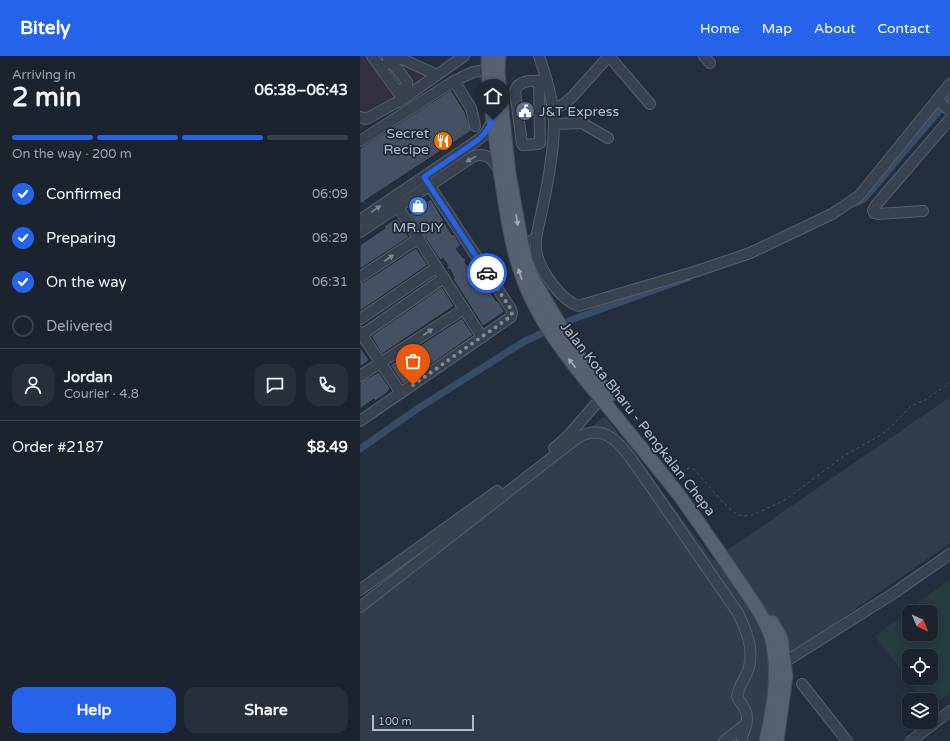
<!DOCTYPE html>
<html lang="en">
<head>
<meta charset="utf-8">
<style>
  body { margin:0; font-family:"Varela Round",sans-serif; background:#282f3a; color:#f1f3f6; height:100vh; display:flex; flex-direction:column; font-size:15px; white-space:nowrap }
  * { box-sizing:border-box; margin:0 }
  p { font-size:13px; color:#a0a4aa }
  .icon { flex:none; width:22px; height:22px; fill:none; stroke:currentColor; stroke-width:2; stroke-linecap:round; stroke-linejoin:round }
  .map { position:relative; flex:1; overflow:hidden }
  .details { display:flex; flex-direction:column; background:#1b232e; width:360px }
  .details>* { flex:none }
  .needle { width:26px; rotate:136deg }
  .fabs { position:absolute; left:542px; top:549px; display:grid; gap:8px }
  .fabs a { display:grid; place-items:center; width:36px; height:36px; border-radius:8px; background:#1b232e; box-shadow:0 2px 10px #0003,0 0 0 1px #39404a; font-size:20px }
  .scale { position:absolute; left:12px; bottom:10px; width:102px; box-sizing:border-box; padding-left:4px; border:2px solid #b4bcc9; border-top:0; font-size:11px; line-height:14px; white-space:nowrap; color:#b4bcc9; -webkit-text-stroke:3px #1d2633; paint-order:stroke }
  .pin { position:absolute; display:grid; place-items:center; width:34px; height:34px; color:#fff; margin:-41px -17px; border-radius:50% 50% 50% 0; rotate:-45deg; box-shadow:0 0 4px #0007 }
  .pin .icon { rotate:45deg }
  .courier { position:absolute; display:grid; place-items:center; width:40px; height:40px; margin:-20px; border:3px solid #2563eb; border-radius:50%; background:#fff; color:#222; box-shadow:0 1px 5px #0007 }
  .overview em { font-style:normal; font-weight:800 }
  .overview div { display:flex; flex-direction:column-reverse }
  .overview { display:flex; align-items:center; justify-content:space-between; height:68px; padding:0 12px }
  h1 { font-size:26px; font-weight:800; line-height:30px }
  .bar { display:grid; grid-template-columns:repeat(4,1fr); gap:6px 4px; align-content:center; height:48px; padding:0 12px }
  .bar i { height:5px; border-radius:3px; background:#39404a }
  .bar .on { background:#2563eb }
  .bar p { grid-column:span 4 }
  .line { display:flex; align-items:center; gap:10px; padding:0 12px; border-top:1px solid #39404a }
  .line div { flex:1 }
  .round { display:grid; place-items:center; flex:none; width:42px; height:42px; border-radius:12px; background:#282f3a }
  ol { padding:0 12px; list-style:none }
  li { display:flex; align-items:center; gap:12px; height:44px }
  li p { margin-inline-start:auto }
  li .icon { padding:4px; border-radius:50%; background:#2563eb; color:#fff; stroke-width:4 }
  li:last-child { color:#a0a4aa }
  li i { width:22px; height:22px; border:2px solid #39404a; border-radius:50% }
  .action { display:flex; gap:8px; margin-top:auto; padding:8px 12px }
  .action a { flex:1; height:46px; border-radius:12px; background:#2563eb; color:#fff; font-size:16px; font-weight:800; line-height:46px; text-align:center }
  .action a+a { background:#282f3a; color:#f1f3f6 }
  header { display:flex; align-items:center; gap:24px; box-sizing:border-box; height:56px; padding:0 20px; background:#2563eb; color:#fff }
  header strong { font-size:19px }
  nav { display:flex; gap:22px; margin-inline-start:auto; font-size:14px }
  main { display:flex; flex:1; min-height:0 }
  .map>svg:first-child { display:block }
</style>
</head>
<body>
<header>
<strong>Bitely</strong>
<nav><a>Home</a><a>Map</a><a>About</a><a>Contact</a></nav>
</header>
<main>
<section class="details">
<div class="overview"><div><h1>2 min</h1><p>Arriving in</p></div><em>06:38–06:43</em></div>
<div class="bar"><i class="on"></i><i class="on"></i><i class="on"></i><i></i><p>On the way · 200 m</p></div>
<ol>
<li><svg class="icon" aria-label="check" viewBox="0 0 24 24"><path d="M5 12l5 5 9-10"/></svg>Confirmed<p>06:09</p></li>
<li><svg class="icon" aria-label="check" viewBox="0 0 24 24"><path d="M5 12l5 5 9-10"/></svg>Preparing<p>06:29</p></li>
<li><svg class="icon" aria-label="check" viewBox="0 0 24 24"><path d="M5 12l5 5 9-10"/></svg>On the way<p>06:31</p></li>
<li><i></i>Delivered</li>
</ol>
<div class="line" style="height:72px"><a class="round"><svg class="icon" aria-label="person" viewBox="0 0 24 24"><circle cx="12" cy="8" r="4"/><path d="M4 21q1-7 8-7t8 7"/></svg></a><div><b>Jordan</b><p>Courier · 4.8</p></div><a class="round"><svg class="icon" aria-label="chat" viewBox="0 0 24 24"><path d="M4 5h16v11H9l-5 4z"/></svg></a><a class="round"><svg class="icon" aria-label="phone" viewBox="0 0 24 24"><path d="M5 4h4l2 5-3 2q2 4 5 5l2-3 5 2v4C11 20 4 13 5 4z"/></svg></a></div>
<div class="line" style="height:52px"><div>Order #2187</div><b>$8.49</b></div>
<div class="action"><a>Help</a><a>Share</a></div>
</section>
<div class="map">
<svg width="590" height="685" viewBox="0 0 590 685">
  <rect width="100%" height="100%" fill="#242f3e"/>
  <path fill="#32303f" d="M0,0H48L77,13L88,0H111L0,73Z"/>
  <path fill="#323c4b" d="M590,341V487L410,613L406,668L400,685H0V544L245,360L353,504Z"/>
  <path fill="#263c3f" fill-rule="evenodd" d="M590,523V637L571,651V644H563L515,580ZM549,556H571V578H549ZM549,600H571V622H549Z"/>
  <g fill="none" stroke-linecap="round" stroke-linejoin="round">
    <g stroke="#394c67" stroke-width="7">
      <path d="M496,147L504,143L590,42"/>
      <path d="M0,393L57,353L165,285L216,262L328,222"/>
    </g>
  </g>
  <g fill="#455162" stroke="#1f2835">
    <path d="M91,34L105,56L111,75L0,148V92Z"/>
    <path d="M71,143L92,179L94,178L101,189L96,193L103,202H106L105,206L109,212L114,209L136,245L137,244L144,255L143,257L123,270L93,223L94,222L90,213L86,214L88,210L83,202L80,204L49,157Z"/>
    <path d="M35,163H38L49,181L0,213V189L25,172L24,170Z"/>
    <path d="M56,192L68,209L0,255V227L4,226Z"/>
    <path d="M82,231L94,250L22,298L11,280Z"/>
    <path d="M102,262L113,279L43,328L30,309Z"/>
    <path d="M0,291L9,304L0,311Z"/>
    <path d="M19,316L30,332L28,336L15,345L14,343L0,353V326Z"/>
  </g>
  <g fill="none" stroke-linecap="round" stroke-linejoin="round">
    <defs>
      <g id="minor">
        <path d="M12,0L43,43"/>
        <path d="M27,0L47,26V30L38,36"/>
        <path d="M249,0L290,48"/>
        <path d="M344,0L350,7"/>
        <path d="M21,12L31,5L40,2L77,19"/>
        <path d="M94,25L111,52L115,70"/>
        <path d="M179,25L180,87L178,88L163,89L162,88L155,35C159,22 176,25 187,25"/>
        <path d="M577,44L590,55"/>
        <path d="M192,53L204,48L212,41L249,0"/>
        <path d="M0,61L6,63L43,43L104,0"/>
        <path d="M194,68L222,67L248,82"/>
        <path d="M0,85L94,25L113,16L128,14"/>
        <path d="M34,145L122,281"/>
        <path d="M563,155L518,158L514,157L513,154L516,149L590,63"/>
        <path d="M0,164L118,84L125,78L133,64"/>
        <path d="M0,176L114,100C128,96 133,104 140,115"/>
        <path d="M176,182C176,186 176,190 176,194C179,214 200,243 218,250L337,215L390,197L472,158L499,140L590,28"/>
        <path d="M172,184L176,182C184,145 193,107 194,69C194,48 186,20 179,0"/>
        <path d="M0,221L59,182"/>
        <path d="M0,263L77,211"/>
        <path d="M0,276L41,337"/>
        <path d="M0,280L84,222"/>
        <path d="M0,320L104,253"/>
        <path d="M0,365L151,261L152,257L151,253L64,121"/>
        <path d="M194,392L208,380L241,342"/>
        <path d="M0,534L137,435"/>
        <path d="M0,551L217,382C247,364 264,393 280,415L378,557C386,574 394,592 389,611C387,621 379,629 377,640C380,647 388,654 387,663C387,671 382,677 382,685"/>
        <path d="M425,606L534,537L590,498"/>
        <path d="M442,628L487,685"/>
        <path d="M364,685L386,668"/>
        <path d="M551,685L590,655"/>
      </g>
      <g id="major">
        <path d="M128,0C128,39 135,77 140,115C148,165 152,207 176,252C200,297 235,334 266,373C284,395 302,417 319,439C336,462 352,486 368,509C382,531 409,564 413,589C419,622 413,653 406,685"/>
        <path d="M139,0L138,16L149,117L162,189L165,203L173,223L203,274L220,302L250,339"/>
        <path d="M412,566L421,582L426,620L417,685"/>
      </g>
    </defs>
    <use href="#minor" stroke="#565f6c" stroke-width="12"/>
    <use href="#major" stroke="#414a57" stroke-width="15"/>
    <g stroke="#44595c" stroke-width="1" stroke-dasharray="3 3" stroke-linecap="butt">
      <path d="M0,140L6,149"/>
      <path d="M316,418L329,412L334,413L360,443L372,455L378,459L384,460L393,459L425,444L485,399L521,379L532,370L551,350L565,344L590,327"/>
    </g>
    <use href="#minor" stroke="#38414e" stroke-width="10"/>
    <use href="#major" stroke="#56606e" stroke-width="13"/>
  </g>
  <defs><path id="oneway-solid" d="M-6-.8H1V-3.2L6.5 0L1 3.2V.8H-6Z"/></defs>
  <g fill="#7c8592">
    <use href="#oneway-solid" transform="translate(111 103) rotate(151)"/>
    <use href="#oneway-solid" transform="translate(16 153) rotate(-34)"/>
    <use href="#oneway-solid" transform="translate(29 202) rotate(-33)"/>
    <use href="#oneway-solid" transform="translate(68 276) rotate(-33)"/>
  </g>
  <g fill="#a1aab7">
    <use href="#oneway-solid" transform="translate(157 164) rotate(80)"/>
    <use href="#oneway-solid" transform="translate(160 218) rotate(-109)"/>
    <use href="#oneway-solid" transform="translate(212 307) rotate(-128)"/>
  </g>
  <g fill="none" stroke-linecap="round" stroke-linejoin="round">
    <path stroke="#828b98" stroke-width="4" stroke-dasharray="0 7.2" d="M53,329L150,261L152,257L151,253L127,217"/>
    <path stroke="#2563eb" stroke-width="5" d="M127,217L64,121L118,84L124,78L133,64"/>
  </g>
  <defs>
    <symbol id="civic-disc" viewBox="-11 -11 22 22"><circle r="9.5" fill="#5c6f8a" stroke="#1d2633"/><path d="M-.6-6.5H3V-4.5H.6V-3L4-1V1h2V6H-6V1h2V-1L-.6-3ZM-1.2 2.5V6h2.4V2.5Z" fill="#fff"/></symbol>
    <symbol id="restaurant-disc" viewBox="-11 -11 22 22"><circle r="9.5" fill="#e8710a" stroke="#1d2633"/><path d="M-5-6h1v4h1v-4h1v4h1v-4h1v5L-1.5 .5V6h-2V.5L-5-1ZM5-6V6H3V1.5H1.5Q1.5-4 5-6Z" fill="#fff"/></symbol>
    <symbol id="shop-disc" viewBox="-11 -11 22 22"><circle r="9.5" fill="#3f7fe0" stroke="#1d2633"/><path d="M-5-2.5h2.3a2.7 3.5 0 0 1 5.4 0H5L5.5 6h-11ZM-1.5-2.5h3a1.5 2.3 0 0 0-3 0Z" fill="#fff"/></symbol>
  </defs>
  <g fill-rule="evenodd">
    <use href="#civic-disc" x="154" y="44" width="22" height="22"/>
    <use href="#restaurant-disc" x="72" y="74" width="22" height="22"/>
    <use href="#shop-disc" x="47" y="139" width="22" height="22"/>
  </g>
  <g text-anchor="middle" dominant-baseline="central" stroke-width="3.5" stroke-linejoin="round" paint-order="stroke">
    <g font-size="14" fill="#b4bcc9" stroke="#1d2633" text-anchor="start">
      <text x="179" y="55">J&amp;T Express</text>
      <text x="69" y="77" text-anchor="end">Secret<tspan x="69" dy="16">Recipe</tspan></text>
      <text x="58" y="171" text-anchor="middle">MR.DIY</text>
    </g>
    <g font-size="14" fill="#b4bcc9" stroke="#1d2633">
      <text transform="translate(278 363) rotate(52)">Jalan Kota Bharu - Pengkalan Chepa</text>
    </g>
  </g>
</svg>
<div class="fabs">
<a><svg class="needle" viewBox="-14 -14 28 28"><path d="M0-13l5 13h-10z" fill="#e53935"/><path d="M0 13l5-13h-10z" fill="#a0a4aa"/></svg></a>
<a><svg class="icon" aria-label="locate" viewBox="0 0 24 24"><circle cx="12" cy="12" r="6"/><path d="M12 2v4M12 18v4M2 12h4M18 12h4"/></svg></a>
<a><svg class="icon" aria-label="layers" viewBox="0 0 24 24"><path d="M12 4l9 5-9 5-9-5zM3 14l9 5 9-5"/></svg></a>
</div>
<div class="scale">100 m</div>
<div class="pin" style="left:53px;top:329px;background:#ea580c"><svg class="icon" aria-label="bag" viewBox="0 0 24 24"><path d="M5 8h14l-1 12H6zM9 8a3 3 0 0 1 6 0"/></svg></div>
<div class="pin" style="left:133px;top:64px;background:#1f2937"><svg class="icon" aria-label="home" viewBox="0 0 24 24"><path d="M3 11l9-7 9 7M6 9v11h12V9"/></svg></div>
<div class="courier" style="left:127px;top:217px"><svg class="icon" aria-label="car" viewBox="0 0 24 24"><path d="M5 17H2v-5l4-1 3-4h7l3 4 3 1v5h-3M9 17h6M6 11h13"/><circle cx="7" cy="17" r="2"/><circle cx="17" cy="17" r="2"/></svg></div>
</div>
</main>
</body>
</html>
